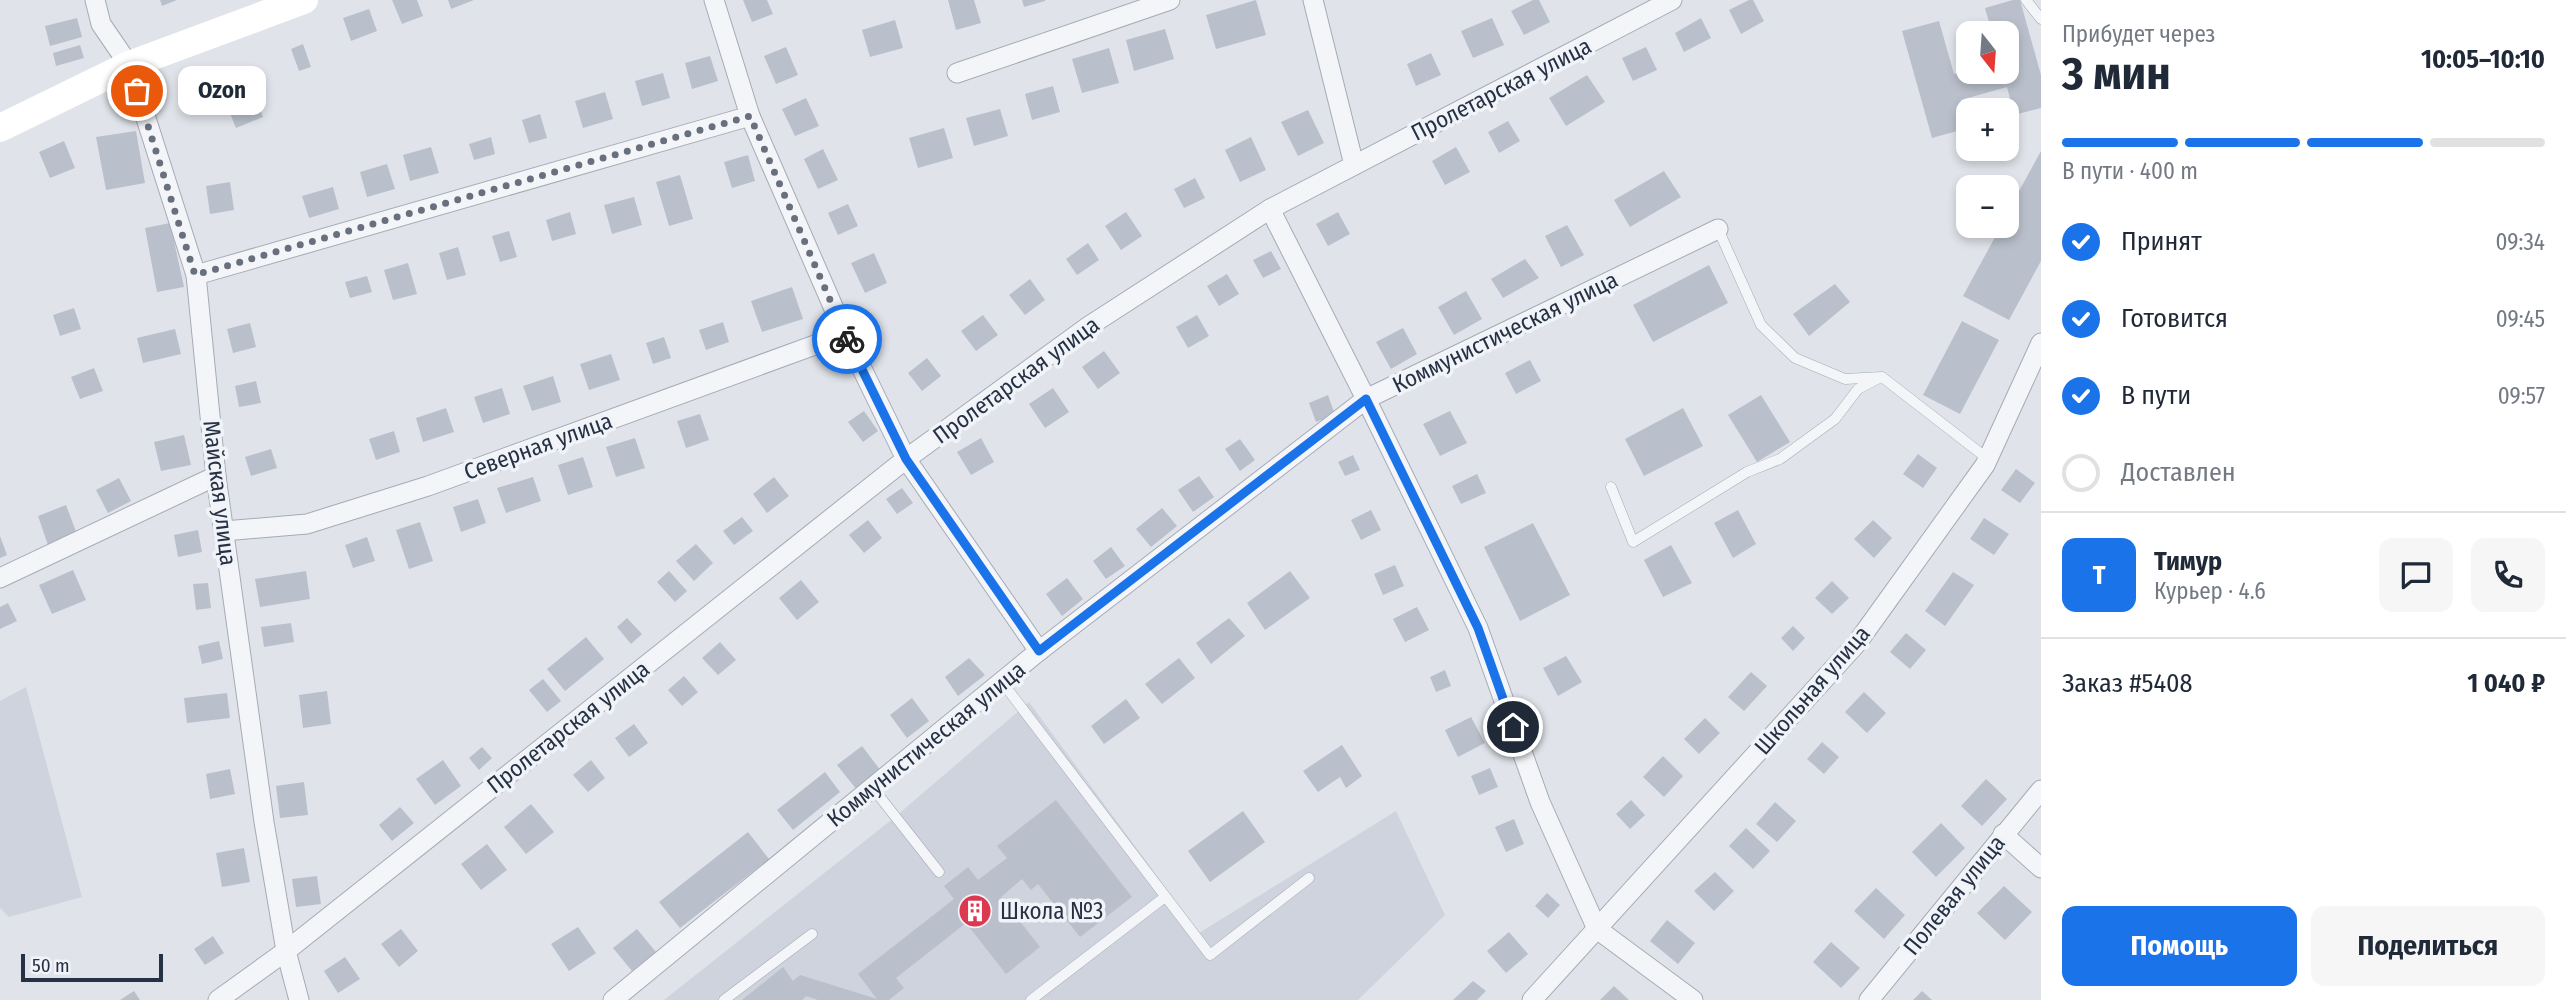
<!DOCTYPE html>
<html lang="ru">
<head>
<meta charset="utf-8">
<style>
  body { margin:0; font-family:"Fira Sans Condensed",sans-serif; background:#f6f6f7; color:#1f2937; height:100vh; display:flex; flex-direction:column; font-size:26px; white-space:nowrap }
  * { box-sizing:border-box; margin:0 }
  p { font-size:23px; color:#747a83 }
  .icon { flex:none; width:38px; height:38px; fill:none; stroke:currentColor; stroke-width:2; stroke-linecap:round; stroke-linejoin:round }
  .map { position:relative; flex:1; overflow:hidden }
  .drawer { display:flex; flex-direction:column; background:#fff; width:525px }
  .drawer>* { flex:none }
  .needle { width:46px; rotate:163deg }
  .buttons { position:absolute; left:1956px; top:21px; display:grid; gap:14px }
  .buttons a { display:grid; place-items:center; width:63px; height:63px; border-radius:14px; background:#fff; box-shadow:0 4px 10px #0003; font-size:35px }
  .scale { position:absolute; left:21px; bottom:18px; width:142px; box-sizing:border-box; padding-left:7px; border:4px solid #273144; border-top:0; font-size:19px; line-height:24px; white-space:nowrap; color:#273144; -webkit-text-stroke:5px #f0f3f8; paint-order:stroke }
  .pin { position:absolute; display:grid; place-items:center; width:60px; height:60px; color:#fff; margin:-30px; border:4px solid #fff; border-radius:50%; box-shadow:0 2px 7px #0007 }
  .courier { position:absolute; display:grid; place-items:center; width:70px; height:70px; margin:-35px; border:5px solid #1a73e8; border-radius:50%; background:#fff; color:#222; box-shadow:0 2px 9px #0007 }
  .bubble { position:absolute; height:49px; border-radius:14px; background:#fff; box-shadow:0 4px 10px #0003; font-size:23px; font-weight:700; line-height:49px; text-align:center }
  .overview em { font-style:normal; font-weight:700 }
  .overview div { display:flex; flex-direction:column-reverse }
  .overview { display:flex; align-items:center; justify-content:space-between; height:119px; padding:0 21px }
  h1 { font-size:46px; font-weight:700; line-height:52px }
  .bar { display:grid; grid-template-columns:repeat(4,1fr); gap:10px 7px; align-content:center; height:84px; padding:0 21px }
  .bar i { height:9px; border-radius:5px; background:#e0e1e3 }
  .bar .selected { background:#1a73e8 }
  .bar p { grid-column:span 4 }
  .line { display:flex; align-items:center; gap:18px; padding:0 21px; border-top:2px solid #e0e1e3 }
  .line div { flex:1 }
  .round { display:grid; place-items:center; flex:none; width:74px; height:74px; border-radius:14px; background:#f6f6f7 }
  ol { padding:0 21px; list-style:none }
  li { display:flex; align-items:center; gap:21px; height:77px }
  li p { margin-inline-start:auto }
  li .icon { padding:7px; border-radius:50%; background:#1a73e8; color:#fff; stroke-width:4 }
  li:last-child { color:#747a83 }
  li i { width:38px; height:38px; border:4px solid #e0e1e3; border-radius:50% }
  .cta { display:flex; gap:14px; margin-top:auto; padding:14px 21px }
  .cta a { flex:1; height:80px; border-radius:14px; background:#1a73e8; color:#fff; font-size:28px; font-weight:700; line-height:80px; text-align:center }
  .cta a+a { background:#f6f6f7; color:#1f2937 }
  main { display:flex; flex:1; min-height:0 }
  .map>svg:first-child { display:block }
</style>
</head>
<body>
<main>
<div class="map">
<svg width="2041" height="1000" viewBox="0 0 2041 1000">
  <rect width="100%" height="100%" fill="#e0e4ea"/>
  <g fill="#ced3dd">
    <path d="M26,687L82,897L9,917L0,908V701Z"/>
    <path d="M1029,702L1199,933L1396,811L1445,915L1358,1000H664L895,817Z"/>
  </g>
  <g fill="#b9c0cb">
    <path d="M160,0H177L162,6Z"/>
    <path d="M392,0H417L423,16L402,24Z"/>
    <path d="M448,0H474L451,9Z"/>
    <path d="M743,0H767L773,14L752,22Z"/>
    <path d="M948,0H974L981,23L956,30Z"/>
    <path d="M1022,0H1045V1L1024,7Z"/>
    <path d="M1256,0L1266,35L1216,49L1206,15Z"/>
    <path d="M1533,0H1539L1550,22L1524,35L1511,11Z"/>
    <path d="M1749,0H1753L1764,21L1741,34L1729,10Z"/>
    <path d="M2013,0H2020L2041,75V108L2014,115L2007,87L1961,100L1968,128L1932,138L1902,31L1939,21L1954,74L1969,70L2007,72V33H1992L1985,8Z"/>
    <path d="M369,9L377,31L351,41L343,18Z"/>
    <path d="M77,18L82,37L50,46L45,26Z"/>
    <path d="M1492,18L1504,45L1473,58L1461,31Z"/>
    <path d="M1701,18L1711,38L1684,52L1675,33Z"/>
    <path d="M895,20L903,48L870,57L862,30Z"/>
    <path d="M1165,29L1174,59L1134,71L1126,40Z"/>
    <path d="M303,44L311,67L299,71L291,49Z"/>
    <path d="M80,45L84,58L56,66L53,53Z"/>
    <path d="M786,47L798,75L776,84L764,56Z"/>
    <path d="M1646,47L1657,70L1633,81L1622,58Z"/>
    <path d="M1109,48L1119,83L1082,93L1072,59Z"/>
    <path d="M1431,53L1441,75L1416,86L1407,64Z"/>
    <path d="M710,56L718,81L692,89L685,63Z"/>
    <path d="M663,73L670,98L642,106L635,81Z"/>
    <path d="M1587,75L1605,102L1566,126L1549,98Z"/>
    <path d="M248,79L263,117L236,128L220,89Z"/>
    <path d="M1053,86L1060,112L1032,120L1025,94Z"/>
    <path d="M605,92L613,119L583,128L575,101Z"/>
    <path d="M806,98L819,126L795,136L782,109Z"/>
    <path d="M1000,109L1008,136L974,146L966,118Z"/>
    <path d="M1308,110L1324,143L1298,156L1281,122Z"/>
    <path d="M540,114L547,138L529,143L522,120Z"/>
    <path d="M1508,121L1520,141L1499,153L1488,132Z"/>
    <path d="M944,128L953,158L918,168L909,138Z"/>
    <path d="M136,131L145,183L106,190L96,137Z"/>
    <path d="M491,137L495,154L474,160L469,144Z"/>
    <path d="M1251,137L1266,170L1240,182L1225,150Z"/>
    <path d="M64,141L75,168L50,178L39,152Z"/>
    <path d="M431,147L439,173L410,181L403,155Z"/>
    <path d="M1456,147L1470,172L1445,185L1432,161Z"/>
    <path d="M823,149L838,180L818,189L804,159Z"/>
    <path d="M2041,151V261L2009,320L1963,296L2001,226H2007V213Z"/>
    <path d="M748,155L755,181L732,188L724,162Z"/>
    <path d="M387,164L395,189L367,197L360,172Z"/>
    <path d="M1664,171L1681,197L1630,227L1614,200Z"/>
    <path d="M680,175L693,219L669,226L656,182Z"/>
    <path d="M1195,178L1205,198L1184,208L1174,189Z"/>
    <path d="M230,182L234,210L210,214L206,186Z"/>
    <path d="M333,187L339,209L309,218L302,196Z"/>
    <path d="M634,197L642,225L612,234L604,205Z"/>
    <path d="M848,204L858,226L838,235L828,213Z"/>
    <path d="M570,212L576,234L552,241L546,220Z"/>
    <path d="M1126,212L1142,236L1121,250L1105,226Z"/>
    <path d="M1338,212L1350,234L1328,246L1316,224Z"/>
    <path d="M170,223L184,287L157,292L145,228Z"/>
    <path d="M1567,225L1584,255L1561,267L1545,236Z"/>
    <path d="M509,231L517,257L500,262L492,236Z"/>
    <path d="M1088,243L1099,260L1077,275L1066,259Z"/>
    <path d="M458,247L466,275L447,280L439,253Z"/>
    <path d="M1271,251L1281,269L1263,278L1253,260Z"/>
    <path d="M874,253L887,283L865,293L851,263Z"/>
    <path d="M1525,259L1539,278L1503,298L1491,279Z"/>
    <path d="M408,263L417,294L393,300L384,270Z"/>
    <path d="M1709,265L1728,303L1653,342L1633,305Z"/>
    <path d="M1227,274L1239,294L1219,306L1207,286Z"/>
    <path d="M367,276L372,292L350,298L345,282Z"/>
    <path d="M1030,279L1045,300L1025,315L1009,295Z"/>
    <path d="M1835,284L1850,302L1809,336L1793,314Z"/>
    <path d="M792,287L803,319L762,332L751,301Z"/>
    <path d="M1466,291L1482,319L1454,335L1438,307Z"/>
    <path d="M74,308L81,329L60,336L53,315Z"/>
    <path d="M983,315L998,335L976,351L961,331Z"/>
    <path d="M1197,315L1209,336L1188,348L1176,327Z"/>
    <path d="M1962,321L1999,340L1960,414L1923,395Z"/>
    <path d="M723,322L729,342L706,350L699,330Z"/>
    <path d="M250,323L256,347L233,353L227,329Z"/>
    <path d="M1403,328L1417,354L1391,369L1376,342Z"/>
    <path d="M175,329L181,354L143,363L137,338Z"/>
    <path d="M664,337L671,358L653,364L646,343Z"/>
    <path d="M1104,351L1120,373L1098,389L1082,367Z"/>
    <path d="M611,354L620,380L589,390L580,364Z"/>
    <path d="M927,358L941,376L922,391L908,373Z"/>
    <path d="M1530,360L1541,381L1516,394L1505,373Z"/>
    <path d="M94,368L103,391L80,399L71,377Z"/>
    <path d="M553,376L561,402L532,411L523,386Z"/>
    <path d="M256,381L261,403L239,407L235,386Z"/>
    <path d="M502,388L510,414L483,423L474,397Z"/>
    <path d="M1053,388L1069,412L1045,428L1029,404Z"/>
    <path d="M1328,395L1335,415L1316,422L1309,403Z"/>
    <path d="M1761,395L1790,442L1757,462L1728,415Z"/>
    <path d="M446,408L454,432L423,442L416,418Z"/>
    <path d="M1683,408L1703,446L1644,476L1625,439Z"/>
    <path d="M864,411L878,431L863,442L848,422Z"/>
    <path d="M1450,411L1467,443L1440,456L1423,424Z"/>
    <path d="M700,414L709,440L686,448L677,421Z"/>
    <path d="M394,431L400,452L376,460L369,439Z"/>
    <path d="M184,435L191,465L161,471L154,442Z"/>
    <path d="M635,438L645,468L616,477L606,447Z"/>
    <path d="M981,438L994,462L971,475L957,452Z"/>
    <path d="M1240,439L1255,460L1240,471L1225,449Z"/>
    <path d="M271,449L277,468L251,476L245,457Z"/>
    <path d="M1918,454L1937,468L1923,488L1903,474Z"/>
    <path d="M1353,455L1360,470L1345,476L1338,462Z"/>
    <path d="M583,457L593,487L568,495L558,465Z"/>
    <path d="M2016,469L2035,483L2020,503L2001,490Z"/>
    <path d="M1477,474L1486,493L1461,504L1452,486Z"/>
    <path d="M1199,476L1214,497L1193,512L1178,490Z"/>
    <path d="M533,477L541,501L506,513L497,488Z"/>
    <path d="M774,477L789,496L767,513L753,494Z"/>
    <path d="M119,478L131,501L108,513L96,490Z"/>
    <path d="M902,488L913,503L897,514L886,499Z"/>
    <path d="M478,499L486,523L461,532L453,507Z"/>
    <path d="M66,505L77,534L48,545L38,516Z"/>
    <path d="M1162,508L1177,526L1151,547L1136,529Z"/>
    <path d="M1371,510L1381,530L1361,540L1351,520Z"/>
    <path d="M1738,510L1756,544L1733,558L1714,523Z"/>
    <path d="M742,517L753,531L734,545L723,531Z"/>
    <path d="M1984,518L2009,534L1994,555L1970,539Z"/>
    <path d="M868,520L882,538L864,553L849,535Z"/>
    <path d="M1873,520L1892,538L1874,558L1854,539Z"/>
    <path d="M420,522L433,561L409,569L396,530Z"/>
    <path d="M1533,523L1570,595L1520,621L1484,547Z"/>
    <path d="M198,530L202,552L178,557L174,535Z"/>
    <path d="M0,536L7,555L0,558Z"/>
    <path d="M367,537L375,561L353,568L345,545Z"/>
    <path d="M696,544L713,563L694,581L676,561Z"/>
    <path d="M1671,545L1692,583L1663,597L1644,560Z"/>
    <path d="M1111,547L1125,566L1106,579L1093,561Z"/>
    <path d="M1395,565L1404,586L1383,595L1374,574Z"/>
    <path d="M73,570L86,600L52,614L39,585Z"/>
    <path d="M306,571L310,599L260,607L255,579Z"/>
    <path d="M669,571L687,591L675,602L657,582Z"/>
    <path d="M1290,571L1310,598L1265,630L1247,603Z"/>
    <path d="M1953,572L1974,585L1945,626L1925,611Z"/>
    <path d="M1067,578L1083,599L1062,616L1046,594Z"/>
    <path d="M801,580L819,602L797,620L779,598Z"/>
    <path d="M1832,581L1849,598L1832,614L1815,598Z"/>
    <path d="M208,583L211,608L196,610L193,584Z"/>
    <path d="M8,603L17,621L0,629V607Z"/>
    <path d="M1417,607L1429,630L1405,642L1393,619Z"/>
    <path d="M627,618L642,634L631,644L617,627Z"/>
    <path d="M1229,618L1245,636L1211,664L1196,643Z"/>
    <path d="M291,623L294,642L264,647L261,627Z"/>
    <path d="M1793,626L1805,638L1793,651L1781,638Z"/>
    <path d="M1906,633L1926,650L1910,669L1890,652Z"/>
    <path d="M586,637L604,659L565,691L547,669Z"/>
    <path d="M219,641L223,659L202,664L198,646Z"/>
    <path d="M720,642L736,660L718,675L702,658Z"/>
    <path d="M1566,656L1582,682L1558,696L1543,668Z"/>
    <path d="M969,658L985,675L958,696L945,677Z"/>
    <path d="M1179,658L1195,678L1162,704L1145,684Z"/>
    <path d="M1445,670L1451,686L1436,692L1430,677Z"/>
    <path d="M1751,672L1767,686L1744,711L1728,697Z"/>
    <path d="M684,676L698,692L682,706L668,690Z"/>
    <path d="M543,679L561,701L547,712L529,690Z"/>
    <path d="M327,691L331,724L303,728L299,695Z"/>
    <path d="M1864,692L1886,713L1867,733L1845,712Z"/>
    <path d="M227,693L230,718L187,723L184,698Z"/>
    <path d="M912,698L929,721L907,738L890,715Z"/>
    <path d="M1126,699L1140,718L1104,744L1091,726Z"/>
    <path d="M1471,717L1485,743L1458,757L1445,730Z"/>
    <path d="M1705,718L1720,733L1699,754L1684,739Z"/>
    <path d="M634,724L648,743L629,757L615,738Z"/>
    <path d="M1822,742L1839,757L1824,774L1807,759Z"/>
    <path d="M1342,745L1362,776L1346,788L1340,777L1318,792L1303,771Z"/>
    <path d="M862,746L881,771L857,790L837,765Z"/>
    <path d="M482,747L492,758L479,770L469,758Z"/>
    <path d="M1663,756L1683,776L1664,797L1643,777Z"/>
    <path d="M443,760L461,786L435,805L416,779Z"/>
    <path d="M591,760L605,778L588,792L573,775Z"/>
    <path d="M1490,768L1498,787L1479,795L1471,776Z"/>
    <path d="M230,769L235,794L210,799L206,774Z"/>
    <path d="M825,772L840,792L793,830L777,810Z"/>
    <path d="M1986,779L2007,799L1982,826L1961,806Z"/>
    <path d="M304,782L308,815L280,818L276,786Z"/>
    <path d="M1056,800L1132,897L1080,937L1038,884L1031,890L1022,879L1001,897L1040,947L1006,974L966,923L896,978L904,988L889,1000H818L806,996L802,1000H742L783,967L793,981L800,975L877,999L858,974L954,899L944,886L968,867L978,880L1007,858L997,846Z"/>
    <path d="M1631,800L1645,815L1630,829L1616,814Z"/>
    <path d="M1775,802L1796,821L1777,842L1756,824Z"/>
    <path d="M531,804L554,832L526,854L504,827Z"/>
    <path d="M400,807L414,823L392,841L379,825Z"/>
    <path d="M1243,811L1265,842L1210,882L1188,851Z"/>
    <path d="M1514,819L1524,844L1506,852L1495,827Z"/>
    <path d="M1941,823L1965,848L1936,877L1912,852Z"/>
    <path d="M1746,828L1770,851L1753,869L1729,846Z"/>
    <path d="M748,832L769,859L680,928L659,902Z"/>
    <path d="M487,844L507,870L481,890L461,864Z"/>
    <path d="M244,848L250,882L222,887L216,853Z"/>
    <path d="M1715,872L1734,891L1714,911L1694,891Z"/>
    <path d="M317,876L321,904L296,907L292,879Z"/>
    <path d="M2004,886L2032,912L2005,940L1977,913Z"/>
    <path d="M1876,888L1905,915L1884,939L1854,911Z"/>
    <path d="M1547,893L1560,905L1548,918L1535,906Z"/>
    <path d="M1667,920L1695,943L1678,964L1650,941Z"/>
    <path d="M578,927L596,953L569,971L551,944Z"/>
    <path d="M401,929L418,951L399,967L381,944Z"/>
    <path d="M637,929L656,952L632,971L613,948Z"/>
    <path d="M1509,932L1528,954L1506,973L1487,951Z"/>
    <path d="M213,936L224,953L205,965L194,949Z"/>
    <path d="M1831,942L1860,968L1841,988L1813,962Z"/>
    <path d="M345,957L360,979L338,993L324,971Z"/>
    <path d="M1473,981L1486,991L1477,1000H1453Z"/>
    <path d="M1614,986L1629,1000H1600Z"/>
    <path d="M134,991L140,1000H120Z"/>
    <path d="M1922,991L1932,1000H1913Z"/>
  </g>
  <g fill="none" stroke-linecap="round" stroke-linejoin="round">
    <defs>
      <g id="lane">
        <path d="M2026,0L2041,19"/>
        <path d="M1718,229L1761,325L1795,358L1845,379L1882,377L1988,459"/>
        <path d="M1611,487L1633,542L1747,472L1780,459L1835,419L1858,389L1879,378"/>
        <path d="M1002,682L1210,955L1309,878"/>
        <path d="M872,787L939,872"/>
        <path d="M724,1000L812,934"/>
        <path d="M1031,1000L1165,897"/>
      </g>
      <g id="street">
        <path d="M95,0L101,24L129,65L196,275L216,476L264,822L286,951L299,1000"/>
        <path d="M714,0L750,116L845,334L906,459L1039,651"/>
        <path d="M1313,0L1354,165"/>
        <path d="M957,73L1170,0"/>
        <path d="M1270,209L1366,399L1478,628L1540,802L1597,929L1693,1000"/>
        <path d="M196,275L750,116"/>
        <path d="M224,531L307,524L428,486L845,334"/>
        <path d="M0,578L216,476"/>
        <path d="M2003,834L2041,868"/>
        <path d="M218,1000L286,951L906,459L1089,326L1270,209L1672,0"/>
        <path d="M613,1000L1039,651L1366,399L1718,229"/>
        <path d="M1532,1000L1857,643L1985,465L2041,343"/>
        <path d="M1869,1000L2041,790"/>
      </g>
    </defs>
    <use href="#lane" stroke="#a5abb5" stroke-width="11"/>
    <use href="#street" stroke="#a5abb5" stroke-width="21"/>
    <use href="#lane" stroke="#f3f5f8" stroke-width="10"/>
    <use href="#street" stroke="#f3f5f8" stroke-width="19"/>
    <path stroke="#fff" stroke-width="28" d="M0,128L129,65L304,0"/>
  </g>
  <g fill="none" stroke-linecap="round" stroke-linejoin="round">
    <path stroke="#68707e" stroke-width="7" stroke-dasharray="0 12.6" d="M137,91L195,275L750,116L847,339"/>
    <path stroke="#1a73e8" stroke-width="9" d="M847,339L906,459L1039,651L1366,399L1478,628L1513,727"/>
  </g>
  <defs>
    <symbol id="building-disc" viewBox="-11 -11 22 22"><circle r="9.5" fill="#dc3850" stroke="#f0f3f8"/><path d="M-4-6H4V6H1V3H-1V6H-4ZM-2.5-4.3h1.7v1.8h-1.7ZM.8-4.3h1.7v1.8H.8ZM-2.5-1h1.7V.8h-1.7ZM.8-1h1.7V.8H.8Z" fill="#fff"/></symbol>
  </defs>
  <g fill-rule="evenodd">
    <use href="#building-disc" x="956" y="892" width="38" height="38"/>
  </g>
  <g text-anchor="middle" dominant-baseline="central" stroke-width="7" stroke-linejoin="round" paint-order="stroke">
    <g font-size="23" fill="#273144" stroke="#f0f3f8">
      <text transform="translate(1501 89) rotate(-27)">Пролетарская улица</text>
      <text transform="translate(1505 332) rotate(-26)">Коммунистическая улица</text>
      <text transform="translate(1016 380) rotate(-36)">Пролетарская улица</text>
      <text transform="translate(538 446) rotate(-20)">Северная улица</text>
      <text transform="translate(220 493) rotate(83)">Майская улица</text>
      <text transform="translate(1812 690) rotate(-49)">Школьная улица</text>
      <text transform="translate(568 727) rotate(-38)">Пролетарская улица</text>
      <text transform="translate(926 744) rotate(-39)">Коммунистическая улица</text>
      <text transform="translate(1954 895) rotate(-51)">Полевая улица</text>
    </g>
    <g font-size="23" fill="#273144" stroke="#f0f3f8" text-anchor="start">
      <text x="1000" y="911">Школа №3</text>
    </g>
  </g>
</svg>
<div class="buttons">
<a><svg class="needle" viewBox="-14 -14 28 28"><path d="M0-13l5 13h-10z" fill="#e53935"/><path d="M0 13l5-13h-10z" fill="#747a83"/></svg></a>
<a>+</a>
<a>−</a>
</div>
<div class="scale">50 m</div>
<div class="pin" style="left:137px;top:91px;background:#ea580c"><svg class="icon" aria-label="bag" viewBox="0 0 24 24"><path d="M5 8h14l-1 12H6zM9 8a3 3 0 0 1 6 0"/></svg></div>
<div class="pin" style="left:1513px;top:727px;background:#1f2937"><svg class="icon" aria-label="home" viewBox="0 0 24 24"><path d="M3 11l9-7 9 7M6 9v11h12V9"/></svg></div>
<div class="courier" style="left:847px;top:339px"><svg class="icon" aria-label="bike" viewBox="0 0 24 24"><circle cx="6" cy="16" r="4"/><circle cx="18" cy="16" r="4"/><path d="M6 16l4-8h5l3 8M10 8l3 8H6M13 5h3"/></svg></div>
<div class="bubble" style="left:178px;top:66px;width:88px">Ozon</div>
</div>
<section class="drawer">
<div class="overview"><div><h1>3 мин</h1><p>Прибудет через</p></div><em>10:05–10:10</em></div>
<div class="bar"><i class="selected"></i><i class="selected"></i><i class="selected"></i><i></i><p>В пути · 400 m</p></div>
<ol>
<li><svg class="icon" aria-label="check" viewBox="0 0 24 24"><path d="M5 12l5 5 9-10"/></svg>Принят<p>09:34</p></li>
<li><svg class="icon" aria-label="check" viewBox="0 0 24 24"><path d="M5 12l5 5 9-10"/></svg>Готовится<p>09:45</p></li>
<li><svg class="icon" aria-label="check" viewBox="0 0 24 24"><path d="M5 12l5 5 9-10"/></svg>В пути<p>09:57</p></li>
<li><i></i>Доставлен</li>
</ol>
<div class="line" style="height:126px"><b class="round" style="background:#1a73e8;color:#fff">Т</b><div><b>Тимур</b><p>Курьер · 4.6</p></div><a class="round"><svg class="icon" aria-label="chat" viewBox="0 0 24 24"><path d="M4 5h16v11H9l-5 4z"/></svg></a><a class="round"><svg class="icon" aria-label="phone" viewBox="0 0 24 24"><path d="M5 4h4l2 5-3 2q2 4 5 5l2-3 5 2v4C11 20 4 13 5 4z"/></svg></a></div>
<div class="line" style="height:91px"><div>Заказ #5408</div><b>1 040 ₽</b></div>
<div class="cta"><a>Помощь</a><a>Поделиться</a></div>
</section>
</main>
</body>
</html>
